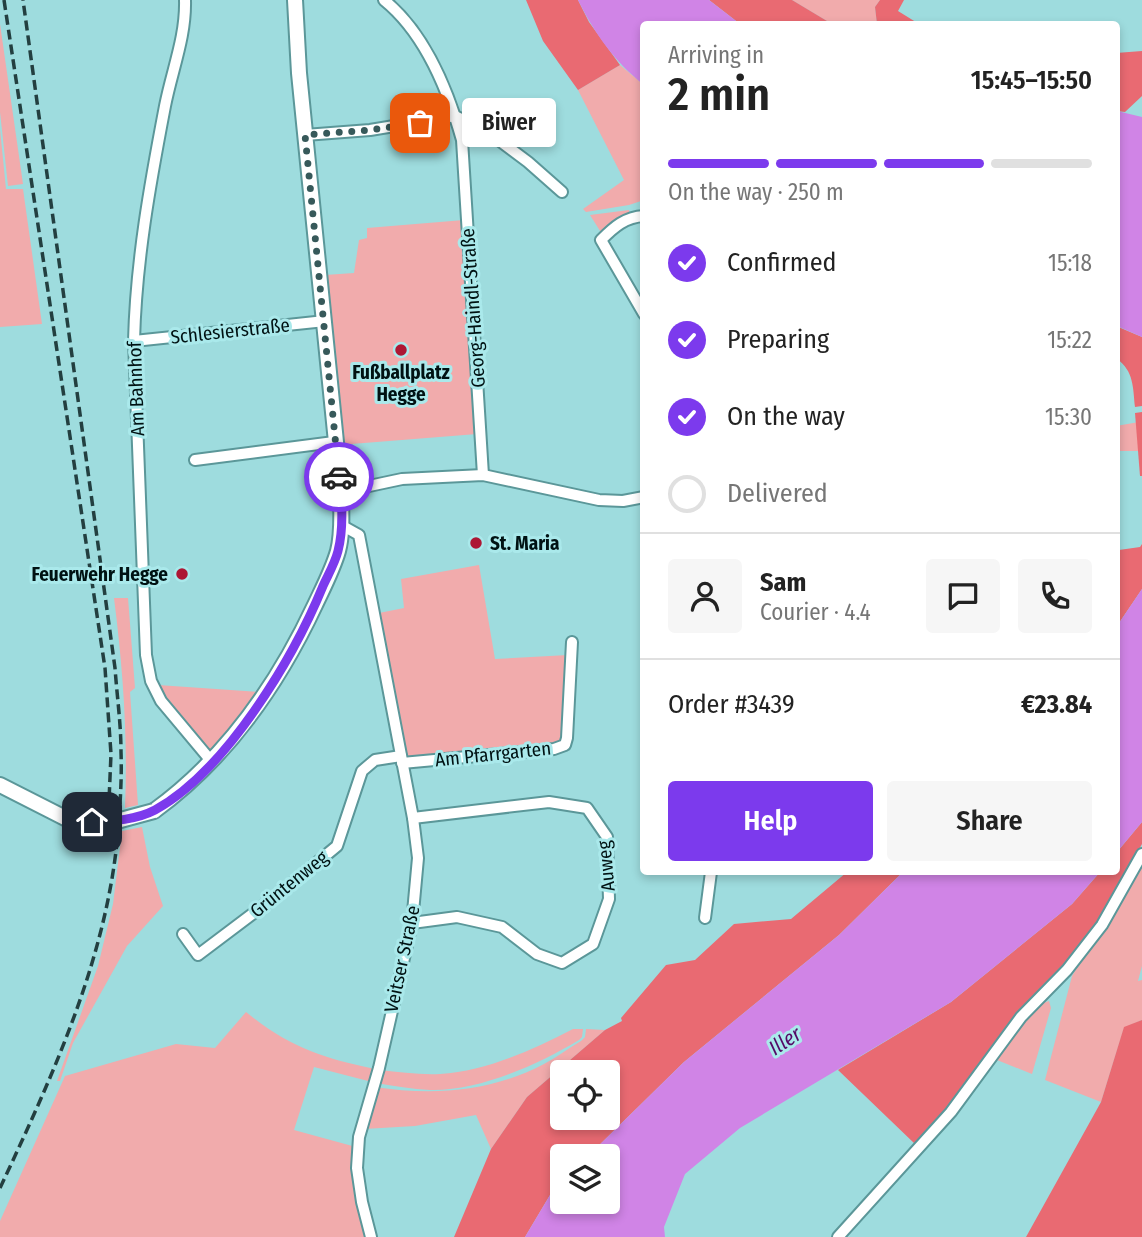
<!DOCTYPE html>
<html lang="en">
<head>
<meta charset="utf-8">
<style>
  body { margin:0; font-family:"Fira Sans Condensed",sans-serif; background:#f6f6f6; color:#222; height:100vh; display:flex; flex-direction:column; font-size:26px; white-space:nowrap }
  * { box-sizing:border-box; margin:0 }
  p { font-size:23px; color:#767676 }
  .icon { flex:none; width:38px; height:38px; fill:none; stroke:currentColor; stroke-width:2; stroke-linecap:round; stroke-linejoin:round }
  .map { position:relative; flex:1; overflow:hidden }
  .drawer { position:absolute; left:640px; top:21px; width:480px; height:854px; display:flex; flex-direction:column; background:#fff; border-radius:7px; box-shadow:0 4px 10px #0003 }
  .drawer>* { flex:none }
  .tools { position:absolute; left:550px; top:1060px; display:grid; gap:14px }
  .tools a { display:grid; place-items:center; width:70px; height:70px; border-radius:7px; background:#fff; box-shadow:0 4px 10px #0003; font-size:35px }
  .pin { position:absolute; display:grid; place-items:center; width:60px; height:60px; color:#fff; margin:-30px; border-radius:14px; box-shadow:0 4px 10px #0006 }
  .courier { position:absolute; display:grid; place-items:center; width:70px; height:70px; margin:-35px; border:5px solid #7c3aed; border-radius:50%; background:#fff; color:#222; box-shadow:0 2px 9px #0007 }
  .bubble { position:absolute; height:49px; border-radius:7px; background:#fff; box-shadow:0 4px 10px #0003; font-size:23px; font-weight:600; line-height:49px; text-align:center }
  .overview em { font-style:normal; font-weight:600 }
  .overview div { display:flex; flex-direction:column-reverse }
  .overview { display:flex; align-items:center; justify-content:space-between; height:119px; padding:0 28px }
  h1 { font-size:46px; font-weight:600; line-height:52px }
  .bar { display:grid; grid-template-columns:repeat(4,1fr); gap:10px 7px; align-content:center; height:84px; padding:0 28px }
  .bar i { height:9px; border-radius:5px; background:#e0e0e0 }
  .bar .on { background:#7c3aed }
  .bar p { grid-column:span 4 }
  .line { display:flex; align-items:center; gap:18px; padding:0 28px; border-top:2px solid #e0e0e0 }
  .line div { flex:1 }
  .round { display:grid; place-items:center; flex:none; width:74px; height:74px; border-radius:7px; background:#f6f6f6 }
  ol { padding:0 28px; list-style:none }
  li { display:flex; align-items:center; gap:21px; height:77px }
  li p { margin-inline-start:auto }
  li .icon { padding:7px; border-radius:50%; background:#7c3aed; color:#fff; stroke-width:4 }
  li:last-child { color:#767676 }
  li i { width:38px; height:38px; border:4px solid #e0e0e0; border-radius:50% }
  .cta { display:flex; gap:14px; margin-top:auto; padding:14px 28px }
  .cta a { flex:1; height:80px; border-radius:7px; background:#7c3aed; color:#fff; font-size:28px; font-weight:600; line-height:80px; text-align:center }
  .cta a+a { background:#f6f6f6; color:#222 }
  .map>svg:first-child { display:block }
</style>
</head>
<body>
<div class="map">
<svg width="1142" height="1237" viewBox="0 0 1142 1237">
  <rect width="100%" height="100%" fill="#9edcde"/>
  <g fill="#f1abac">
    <path d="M792,0H880L875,7L877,24H832Z"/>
    <path d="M0,24L23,184L8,186L0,112Z"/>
    <path d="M620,65L644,85V200L629,205L586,212L583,209L624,180L578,90Z"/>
    <path d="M0,129L6,189H23L42,324L0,327Z"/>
    <path d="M629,210L630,216L602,234L590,215Z"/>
    <path d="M464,220L477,434L339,445L325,275L354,273L359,240L367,238V228Z"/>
    <path d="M1139,422L1142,451H1117L1116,426Z"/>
    <path d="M479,565L495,659L568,655L561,743L554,747L407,759L379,613L404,608L401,579Z"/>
    <path d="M114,598H128L135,688L130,692L138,805L125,808C128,737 123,669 114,598Z"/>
    <path d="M158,685L260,692L211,755L166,699Z"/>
    <path d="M142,827L150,867L163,906L127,946L73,1043L60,1081H57L98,966L113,904L122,831Z"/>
    <path d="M1142,860V966L1138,981L1142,980V1020L1124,1028L1101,1102L1045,1080L1072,976Z"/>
    <path d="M1049,1001L1051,1008L1032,1074L997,1060C1009,1044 1029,1006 1049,1001Z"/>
    <path d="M246,1012C289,1047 322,1058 375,1069L372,1082L314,1067L294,1130L356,1147L366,1237H0V1221L65,1076L176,1044L215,1048Z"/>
    <path d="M573,1029H583L582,1037L579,1040C537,1065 480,1091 430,1090C412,1089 394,1086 376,1083L380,1070C400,1072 420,1075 440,1074C487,1071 532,1050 573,1029Z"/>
    <path d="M586,1029L605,1030L527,1097L491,1149L476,1115L415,1126L364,1129L375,1087C433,1096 491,1092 544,1064C557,1057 569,1048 581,1041L585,1037Z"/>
  </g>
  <g fill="#e96a72" fill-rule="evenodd">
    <path d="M526,0H578L589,22L620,65L578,90L543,41Z"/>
    <path d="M709,0H792L832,24H740Z"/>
    <path d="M880,0H904L898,11L919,24H877L875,7Z"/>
    <path d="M1142,51V96L1125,112L1117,111L1116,53Z"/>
    <path d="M1116,326L1142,337V406L1135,407C1133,388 1134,371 1117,359Z"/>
    <path d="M1142,412V476H1140L1135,413Z"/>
    <path d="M1142,544V589L1117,626V554L1119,550L1140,547Z"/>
    <path d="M1142,822V844L1095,925L1059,970L1017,1014L948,1110L915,1144L838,1070L951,1002L1072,904L1100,872H1116L1117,852Z"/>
    <path d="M847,872H903L839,935L684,1062L587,1157H562V1182L553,1190L525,1237H454L491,1149L527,1097L605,1030L622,1021L621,1018L666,965L695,960L734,924L791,919ZM562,1073H607V1118H562Z"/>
    <path d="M1142,1020V1237H1026L1101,1102L1124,1027Z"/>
  </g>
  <g fill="#d084e6">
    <path d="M578,0H709L740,24H644V85C614,61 595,34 578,0Z"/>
    <path d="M1117,111L1142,117V337L1117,326Z"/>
    <path d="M1142,589V822L1117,852V626Z"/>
    <path d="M903,872H1100L1072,904L951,1002L740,1128L685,1174L664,1227L665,1237H525L553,1190L562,1182V1202H607V1157H587L684,1062L839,935Z"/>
  </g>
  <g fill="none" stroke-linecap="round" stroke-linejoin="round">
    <defs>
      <g id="street">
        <path d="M185,0C186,37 172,70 165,106C150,184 136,261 134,341L146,655L151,681L161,701L212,762"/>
        <path d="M384,0C425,33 448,90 462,140L483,475"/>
        <path d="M305,135L370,130L455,116L488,132L528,162L562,192"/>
        <path d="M644,216C625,217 614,227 601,240L644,314"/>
        <path d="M134,341L325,321"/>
        <path d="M195,460L334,442"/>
        <path d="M341,492L402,479L483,475L599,500L623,501L644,497"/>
        <path d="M341,525L359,535L413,818L418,858L412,923L379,1068L359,1137L357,1168L362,1202L371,1237"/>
        <path d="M402,763L554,749L565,745L567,738L572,642"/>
        <path d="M705,918L711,872"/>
        <path d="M412,923L457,917L502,927L537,954L562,963L593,944L609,899L607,837L587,808L549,802L413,818"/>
        <path d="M183,934L198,955L284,890L337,846L362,771L375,760L401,756"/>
        <path d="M838,1237L951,1112L1021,1017L1067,970L1102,925L1142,854"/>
      </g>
      <g id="secondary">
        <path d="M0,785L67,819L92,822"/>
        <path d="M154,811C227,758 277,686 315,605C323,588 333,569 338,551C343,532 341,511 341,492L299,73L295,0"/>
      </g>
    </defs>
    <use href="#street" stroke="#5b9799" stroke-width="14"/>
    <use href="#secondary" stroke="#5b9799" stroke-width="18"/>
    <use href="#street" stroke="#fff" stroke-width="10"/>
    <use href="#secondary" stroke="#fff" stroke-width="14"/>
    <g stroke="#233f40" stroke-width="3.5" stroke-dasharray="10 5" stroke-linecap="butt">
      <path d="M4,0L105,668L111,754L109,801"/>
      <path d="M0,1188C53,1075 107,958 118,832C120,806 122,779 121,752C121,724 117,696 115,668L23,0"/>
    </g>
    <defs>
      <path id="secondary-bridge" d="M92,822L117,821L154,811"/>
    </defs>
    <use href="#secondary-bridge" stroke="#5b9799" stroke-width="18" stroke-linecap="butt"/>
    <use href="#secondary-bridge" stroke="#fff" stroke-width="14"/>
  </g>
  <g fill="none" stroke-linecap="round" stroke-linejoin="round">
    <path stroke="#37595a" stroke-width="7" stroke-dasharray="0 12.6" d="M339,477L305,135L370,130L420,123"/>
    <path stroke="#7c3aed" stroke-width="9" d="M92,822C113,821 136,820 155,810C226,771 293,659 323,586C328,575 335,563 338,551C344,528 342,500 339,477"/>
  </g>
  <g fill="#ad1734" stroke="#aae9eb" stroke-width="2.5">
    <circle cx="401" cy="350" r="7"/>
    <circle cx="476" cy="543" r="7"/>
    <circle cx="182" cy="574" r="7"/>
  </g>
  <g text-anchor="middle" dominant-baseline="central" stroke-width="6" stroke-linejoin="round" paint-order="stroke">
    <g font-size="19" fill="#001213" stroke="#aae9eb">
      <text transform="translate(473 308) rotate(-94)">Georg-Haindl-Straße</text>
      <text transform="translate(230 331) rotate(-6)">Schlesierstraße</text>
      <text transform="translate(136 389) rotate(-92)">Am Bahnhof</text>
      <text transform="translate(493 754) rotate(-6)">Am Pfarrgarten</text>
      <text transform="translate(606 866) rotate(-95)">Auweg</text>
      <text transform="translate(289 884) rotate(-39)">Grüntenweg</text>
      <text transform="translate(402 959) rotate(-78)">Veitser Straße</text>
    </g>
    <g font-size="19" font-weight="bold" fill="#001213" stroke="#aae9eb">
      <text x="401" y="372">Fußballplatz<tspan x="401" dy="22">Hegge</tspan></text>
      <text x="490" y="543" text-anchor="start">St. Maria</text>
      <text x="168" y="574" text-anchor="end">Feuerwehr Hegge</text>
    </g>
    <g font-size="21" font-style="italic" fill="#540966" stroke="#aae9eb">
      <text transform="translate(785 1041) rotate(-33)">Iller</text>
    </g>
  </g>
</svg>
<div class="tools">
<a><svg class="icon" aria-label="locate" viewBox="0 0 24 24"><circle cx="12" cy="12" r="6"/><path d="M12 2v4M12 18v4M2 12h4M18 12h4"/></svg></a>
<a><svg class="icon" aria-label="layers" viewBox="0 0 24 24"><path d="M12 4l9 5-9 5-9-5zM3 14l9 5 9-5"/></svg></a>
</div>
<div class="pin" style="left:420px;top:123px;background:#ea580c"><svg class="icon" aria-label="bag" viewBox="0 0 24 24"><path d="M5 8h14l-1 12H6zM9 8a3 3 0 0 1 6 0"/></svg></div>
<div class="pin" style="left:92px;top:822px;background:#1f2937"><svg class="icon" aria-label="home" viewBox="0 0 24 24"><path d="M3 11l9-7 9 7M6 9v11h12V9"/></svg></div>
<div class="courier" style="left:339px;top:477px"><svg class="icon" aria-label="car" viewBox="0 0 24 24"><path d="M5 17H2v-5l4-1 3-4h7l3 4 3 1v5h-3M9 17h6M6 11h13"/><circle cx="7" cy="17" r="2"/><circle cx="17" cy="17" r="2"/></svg></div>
<div class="bubble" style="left:462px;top:98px;width:94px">Biwer</div>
<section class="drawer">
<div class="overview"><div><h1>2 min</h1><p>Arriving in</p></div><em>15:45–15:50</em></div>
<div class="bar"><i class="on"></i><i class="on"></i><i class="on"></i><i></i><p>On the way · 250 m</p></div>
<ol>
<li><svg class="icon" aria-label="check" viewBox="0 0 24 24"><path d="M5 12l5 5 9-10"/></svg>Confirmed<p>15:18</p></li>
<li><svg class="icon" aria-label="check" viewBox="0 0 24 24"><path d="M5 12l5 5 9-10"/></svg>Preparing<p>15:22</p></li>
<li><svg class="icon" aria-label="check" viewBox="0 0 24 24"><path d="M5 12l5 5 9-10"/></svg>On the way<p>15:30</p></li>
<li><i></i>Delivered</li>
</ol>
<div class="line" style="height:126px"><a class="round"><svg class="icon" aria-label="person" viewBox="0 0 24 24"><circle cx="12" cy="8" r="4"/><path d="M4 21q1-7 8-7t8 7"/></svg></a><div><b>Sam</b><p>Courier · 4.4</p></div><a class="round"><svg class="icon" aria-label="chat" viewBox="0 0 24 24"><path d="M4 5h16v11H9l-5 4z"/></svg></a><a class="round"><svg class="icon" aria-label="phone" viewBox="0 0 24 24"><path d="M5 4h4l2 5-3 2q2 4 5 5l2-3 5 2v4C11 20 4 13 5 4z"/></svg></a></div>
<div class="line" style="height:91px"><div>Order #3439</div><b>€23.84</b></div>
<div class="cta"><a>Help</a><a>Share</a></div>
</section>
</div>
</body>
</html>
